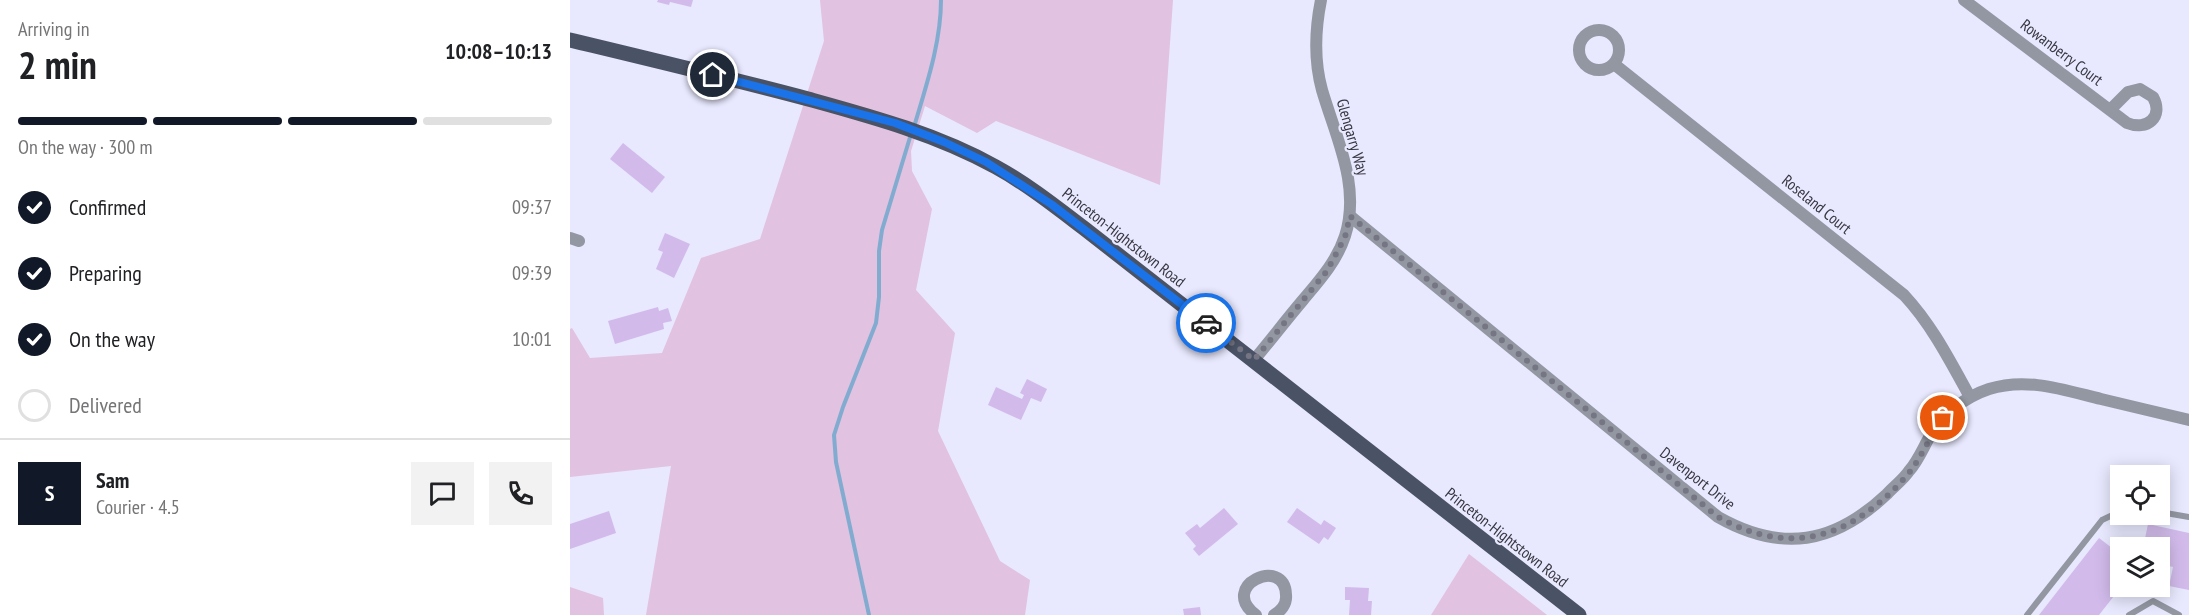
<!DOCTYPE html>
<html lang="en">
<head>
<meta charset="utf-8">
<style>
  body { margin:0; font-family:"PT Sans Narrow",sans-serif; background:#f2f2f2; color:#202124; height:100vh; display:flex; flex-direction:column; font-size:22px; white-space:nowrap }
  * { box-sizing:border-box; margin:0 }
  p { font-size:20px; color:#757577 }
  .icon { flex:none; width:33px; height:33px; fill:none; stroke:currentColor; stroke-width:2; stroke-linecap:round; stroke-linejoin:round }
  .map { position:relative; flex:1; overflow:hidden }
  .side { display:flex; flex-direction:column; background:#fff; width:570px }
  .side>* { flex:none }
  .buttons { position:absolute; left:1540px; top:465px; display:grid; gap:12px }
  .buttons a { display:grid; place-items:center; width:60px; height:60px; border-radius:0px; background:#fff; box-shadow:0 3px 15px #0003; font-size:30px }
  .pin { position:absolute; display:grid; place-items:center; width:51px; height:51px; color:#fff; margin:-26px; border:3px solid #fff; border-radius:50%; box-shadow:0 2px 6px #0007 }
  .courier { position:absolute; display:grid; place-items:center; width:60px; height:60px; margin:-30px; border:4px solid #1a73e8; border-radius:50%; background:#fff; color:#222; box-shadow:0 2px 8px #0007 }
  .head em { font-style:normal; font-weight:800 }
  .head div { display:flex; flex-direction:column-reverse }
  .head { display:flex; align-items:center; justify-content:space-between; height:102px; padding:0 18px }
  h1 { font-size:39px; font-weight:800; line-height:45px }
  .bar { display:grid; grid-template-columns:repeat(4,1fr); gap:9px 6px; align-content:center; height:72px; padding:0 18px }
  .bar i { height:8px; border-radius:4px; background:#e0e0e0 }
  .bar .active { background:#111827 }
  .bar p { grid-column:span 4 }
  .line { display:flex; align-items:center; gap:15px; padding:0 18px; border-top:2px solid #e0e0e0 }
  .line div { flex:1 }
  .round { display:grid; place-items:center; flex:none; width:63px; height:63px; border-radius:0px; background:#f2f2f2 }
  ol { padding:0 18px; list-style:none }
  li { display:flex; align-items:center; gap:18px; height:66px }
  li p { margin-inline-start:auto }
  li .icon { padding:6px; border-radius:50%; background:#111827; color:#fff; stroke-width:4 }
  li:last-child { color:#757577 }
  li i { width:33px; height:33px; border:3px solid #e0e0e0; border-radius:50% }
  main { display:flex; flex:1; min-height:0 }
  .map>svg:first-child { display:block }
</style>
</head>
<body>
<main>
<section class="side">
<div class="head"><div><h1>2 min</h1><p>Arriving in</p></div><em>10:08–10:13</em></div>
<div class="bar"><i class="active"></i><i class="active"></i><i class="active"></i><i></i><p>On the way · 300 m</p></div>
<ol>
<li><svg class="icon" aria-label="check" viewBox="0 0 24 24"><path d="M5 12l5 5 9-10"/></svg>Confirmed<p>09:37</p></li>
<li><svg class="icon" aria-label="check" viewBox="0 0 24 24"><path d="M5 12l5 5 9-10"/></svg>Preparing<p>09:39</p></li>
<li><svg class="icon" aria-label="check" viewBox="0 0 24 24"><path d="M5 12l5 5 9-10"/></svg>On the way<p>10:01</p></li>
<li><i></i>Delivered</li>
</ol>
<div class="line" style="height:108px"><b class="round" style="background:#111827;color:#fff">S</b><div><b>Sam</b><p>Courier · 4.5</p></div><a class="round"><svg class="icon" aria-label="chat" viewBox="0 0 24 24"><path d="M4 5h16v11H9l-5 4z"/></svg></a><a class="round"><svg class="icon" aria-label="phone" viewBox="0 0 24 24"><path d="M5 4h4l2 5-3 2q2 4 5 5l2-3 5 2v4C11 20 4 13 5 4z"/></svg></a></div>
</section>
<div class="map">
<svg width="1619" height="615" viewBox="0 0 1619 615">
  <rect width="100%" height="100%" fill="#e8e8fe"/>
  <g fill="#e1c2e0">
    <path d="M250,0H603L590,185L426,121L407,133L355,106L341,151L342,171L362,209L346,290L385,333L368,431L430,561L460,580L455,615H76L101,466L0,477V329L2,328L20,358L92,353L131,258L190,239L254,41Z"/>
    <path d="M899,554L977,615H861Z"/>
    <path d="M0,587L33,598L34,615H0Z"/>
  </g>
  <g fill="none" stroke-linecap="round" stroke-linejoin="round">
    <g stroke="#81acd0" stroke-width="4">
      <path d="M344,127C356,86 371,43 371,0"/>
      <path d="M299,615L266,462L264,435L273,407L306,323L309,297V251L312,230L341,134"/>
    </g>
  </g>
  <g fill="#d2bbeb">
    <path d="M88,0H123L121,7L100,2L99,5L87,2Z"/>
    <path d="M53,143L95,177L82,193L40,159Z"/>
    <path d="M95,233L120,244L104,278L86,269L93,252L88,250Z"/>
    <path d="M88,307L89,311L98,308L102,321L93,323L94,329L45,344L38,321Z"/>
    <path d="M457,379L477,389L471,402L461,398L451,420L418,405L426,387L452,399L454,395L450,393Z"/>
    <path d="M654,508L668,524L629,556L623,549L626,546L615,533L627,524L630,528Z"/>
    <path d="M727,508L751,525L754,520L766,528L758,540L754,537L749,544L717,522Z"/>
    <path d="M39,511L46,533L0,549V524Z"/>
    <path d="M1578,524L1619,533V590L1599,586L1603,567L1590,564V548H1573Z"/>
    <path d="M1529,538L1551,555V570L1544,579L1551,584V587L1529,615H1469Z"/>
    <path d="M775,587L799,588L798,601H802L801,615H779L780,600H775Z"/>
    <path d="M630,607L631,615H614L613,609Z"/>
  </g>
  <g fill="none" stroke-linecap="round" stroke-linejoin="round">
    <g stroke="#9297a1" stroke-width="6">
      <path d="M1590,512L1619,517"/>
      <path d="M1457,615L1532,520L1551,511"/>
      <path d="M1559,615L1583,601L1609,615"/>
    </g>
    <g stroke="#9297a1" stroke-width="12">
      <path d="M1394,0L1557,123C1577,131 1594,117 1583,97L1570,89L1558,92L1541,109"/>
      <circle cx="1029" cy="50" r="20"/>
      <path d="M1044,64L1334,295C1362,325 1380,361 1400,397"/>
      <path d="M780,216L1148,517C1212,553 1264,544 1317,494C1324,486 1333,480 1339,471C1348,461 1353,448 1360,436C1373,414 1395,397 1419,389C1457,377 1494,390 1531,399C1560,406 1590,413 1619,420"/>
      <path d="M0,238L9,241"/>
      <path d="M684,360C700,341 716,320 733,300C749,281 767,261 775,236C791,186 766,138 752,90C744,61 745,30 751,0"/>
      <path d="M686,615C647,586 715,555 716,595C717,604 711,611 704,615"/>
    </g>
    <path stroke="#4a5365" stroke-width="15" d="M0,40C79,59 159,78 238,99C303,117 366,134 426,167C457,184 486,207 515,229L1009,615"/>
  </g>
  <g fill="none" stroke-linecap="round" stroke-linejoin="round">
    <path stroke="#757583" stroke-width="6" stroke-dasharray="0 10.8" d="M636,323L684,360L757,271L775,237L780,216L1148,517C1223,559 1285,536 1339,473C1352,456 1360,436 1373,418"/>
    <path stroke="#1a73e8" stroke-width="8" d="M143,75L325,123L374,142L416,162L481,204L636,323"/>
  </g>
  <g text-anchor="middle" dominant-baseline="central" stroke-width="4.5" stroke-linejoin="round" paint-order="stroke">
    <g font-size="16" fill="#373741" stroke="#e8e8fe">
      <text transform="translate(1492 52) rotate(37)">Rowanberry Court</text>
      <text transform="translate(783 137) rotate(74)">Glengarry Way</text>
      <text transform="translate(1247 204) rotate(39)">Roseland Court</text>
      <text transform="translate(554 237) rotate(38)">Princeton-Hightstown Road</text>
      <text transform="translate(1128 478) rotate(38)">Davenport Drive</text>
      <text transform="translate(937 537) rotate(38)">Princeton-Hightstown Road</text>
    </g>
  </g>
</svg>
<div class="buttons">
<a><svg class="icon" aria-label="locate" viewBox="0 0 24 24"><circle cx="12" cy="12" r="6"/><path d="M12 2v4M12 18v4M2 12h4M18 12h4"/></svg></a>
<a><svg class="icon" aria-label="layers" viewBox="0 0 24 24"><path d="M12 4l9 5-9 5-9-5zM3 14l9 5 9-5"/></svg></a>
</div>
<div class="pin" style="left:1373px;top:418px;background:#ea580c"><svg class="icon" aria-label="bag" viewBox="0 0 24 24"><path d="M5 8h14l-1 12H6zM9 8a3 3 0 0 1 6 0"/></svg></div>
<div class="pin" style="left:143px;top:75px;background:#1f2937"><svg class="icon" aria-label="home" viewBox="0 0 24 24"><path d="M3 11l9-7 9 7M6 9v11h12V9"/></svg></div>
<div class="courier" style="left:636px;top:323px"><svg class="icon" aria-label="car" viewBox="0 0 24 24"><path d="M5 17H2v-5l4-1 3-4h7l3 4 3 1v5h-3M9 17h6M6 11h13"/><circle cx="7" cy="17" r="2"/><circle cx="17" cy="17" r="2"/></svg></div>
</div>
</main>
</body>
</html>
